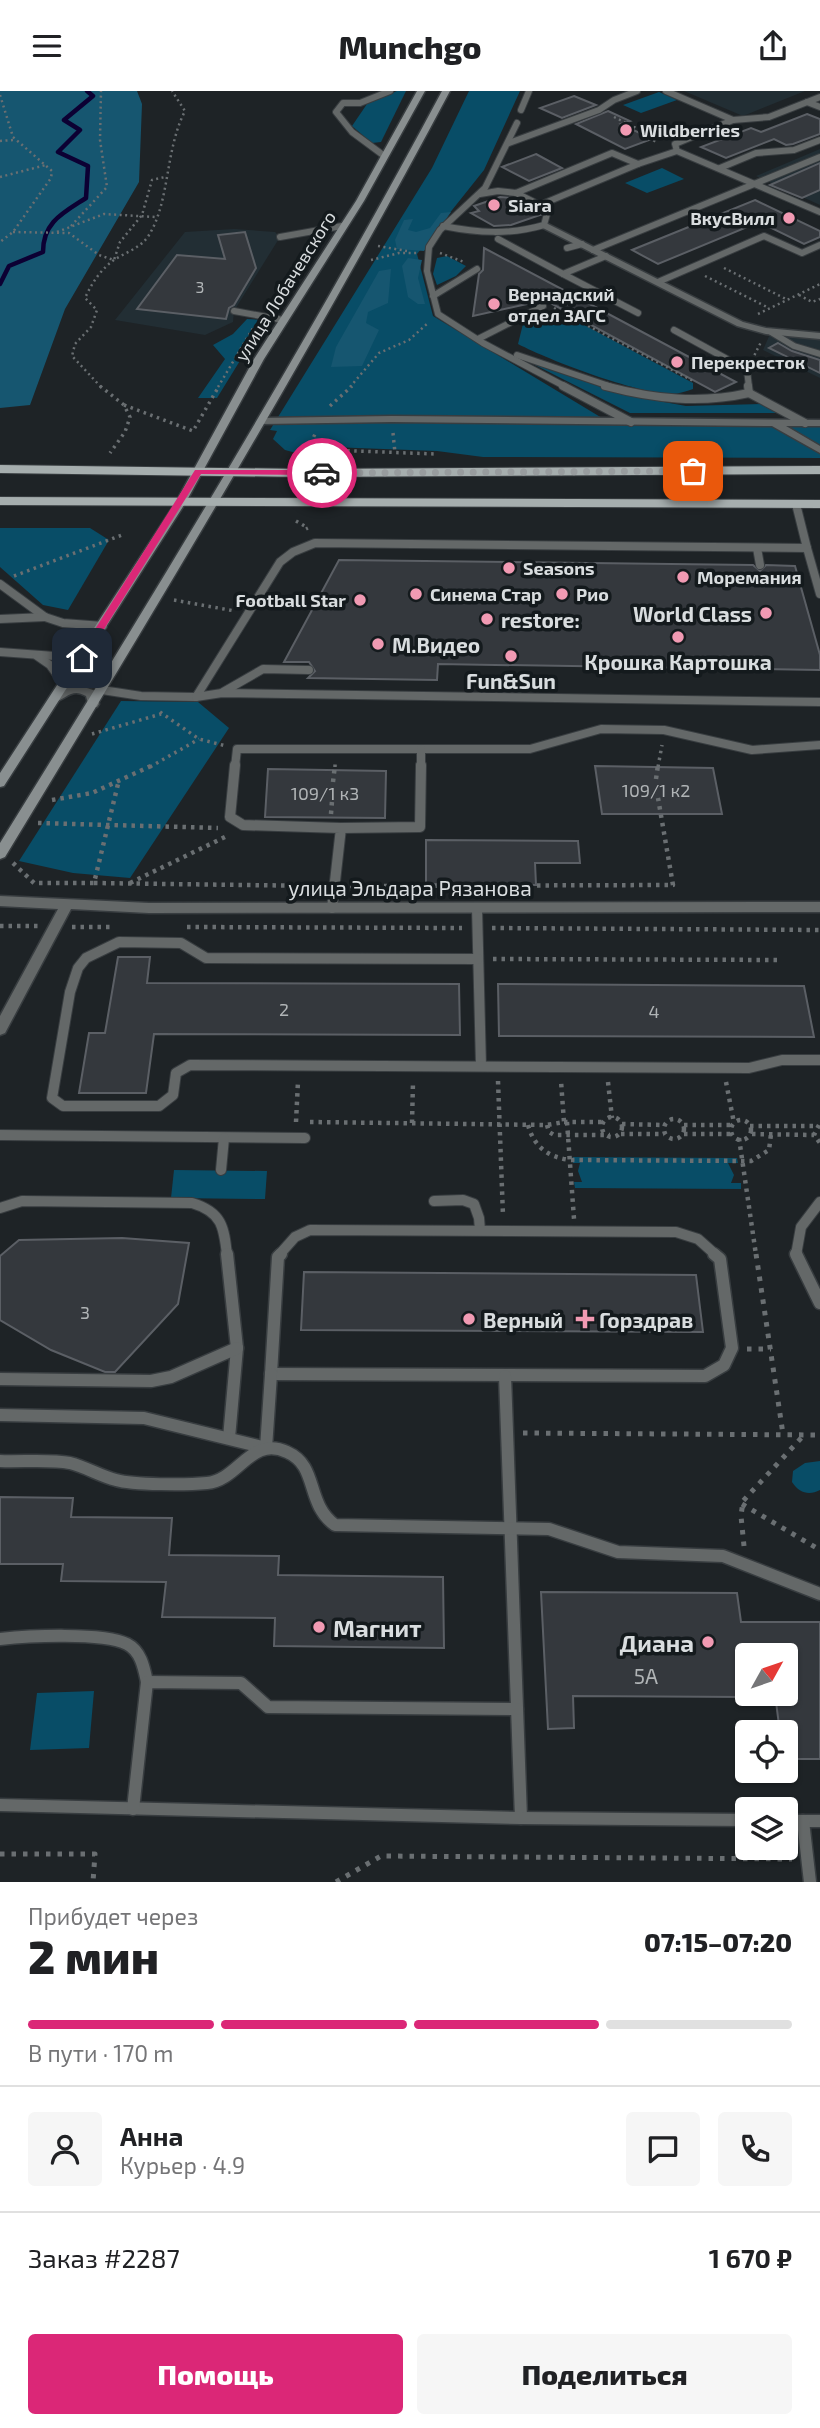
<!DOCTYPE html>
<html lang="ru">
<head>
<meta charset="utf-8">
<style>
  body { margin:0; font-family:"Exo 2",sans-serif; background:#f6f6f6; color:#202124; height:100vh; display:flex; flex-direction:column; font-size:26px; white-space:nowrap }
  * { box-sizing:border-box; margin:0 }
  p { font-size:23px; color:#757577 }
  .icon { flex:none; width:38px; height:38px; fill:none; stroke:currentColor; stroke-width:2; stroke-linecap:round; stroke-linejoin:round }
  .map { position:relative; height:1791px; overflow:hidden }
  .details { display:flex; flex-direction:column; background:#fff; flex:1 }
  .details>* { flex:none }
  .needle { width:46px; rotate:50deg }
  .controls { position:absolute; left:735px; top:1552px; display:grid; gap:14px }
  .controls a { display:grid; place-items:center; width:63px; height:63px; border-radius:7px; background:#fff; box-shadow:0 2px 5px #0004; font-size:35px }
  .pin { position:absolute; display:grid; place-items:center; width:60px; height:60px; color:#fff; margin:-30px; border-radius:14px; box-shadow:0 4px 10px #0006 }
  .courier { position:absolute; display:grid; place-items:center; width:70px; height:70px; margin:-35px; border:5px solid #db2777; border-radius:50%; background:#fff; color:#222; box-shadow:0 2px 9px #0007 }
  .head em { font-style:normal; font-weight:800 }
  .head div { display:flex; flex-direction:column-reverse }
  .head { display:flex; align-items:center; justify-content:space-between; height:119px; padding:0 28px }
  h1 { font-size:46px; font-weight:800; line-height:52px }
  .bar { display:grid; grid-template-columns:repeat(4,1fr); gap:10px 7px; align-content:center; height:84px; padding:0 28px }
  .bar i { height:9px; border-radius:5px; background:#e0e0e0 }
  .bar .current { background:#db2777 }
  .bar p { grid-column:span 4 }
  .line { display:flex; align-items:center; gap:18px; padding:0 28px; border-top:2px solid #e0e0e0 }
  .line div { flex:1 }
  .round { display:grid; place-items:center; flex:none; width:74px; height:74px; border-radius:7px; background:#f6f6f6 }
  .cta { display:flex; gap:14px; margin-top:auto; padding:14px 28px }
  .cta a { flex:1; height:80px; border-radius:7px; background:#db2777; color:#fff; font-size:28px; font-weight:800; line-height:80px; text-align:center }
  .cta a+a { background:#f6f6f6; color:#202124 }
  header { display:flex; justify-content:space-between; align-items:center; height:91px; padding:0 28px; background:#fff; font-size:32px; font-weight:800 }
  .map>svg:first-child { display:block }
</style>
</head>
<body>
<header><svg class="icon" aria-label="menu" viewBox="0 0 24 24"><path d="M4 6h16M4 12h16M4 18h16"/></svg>Munchgo<svg class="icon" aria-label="share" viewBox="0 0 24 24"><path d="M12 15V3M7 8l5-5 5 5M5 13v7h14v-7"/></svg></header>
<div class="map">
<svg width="820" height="1791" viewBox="0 0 820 1791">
  <rect width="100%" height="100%" fill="#1e2326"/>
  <g fill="#222e34">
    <path d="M684,0H805L743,25Z"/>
    <path d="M820,58V114L756,85Z"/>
    <path d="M234,138L275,141L280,146L234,220L233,231L205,244L115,229L185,141Z"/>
    <path d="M770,243L820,248V287L763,259Z"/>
  </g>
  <g fill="#084d67">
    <path d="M397,0H406L381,51L372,52L352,35L367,13Z"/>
    <path d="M469,0H520L484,79L417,163L433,225L602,327L608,333L820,335V367L483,366L437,360L330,356L296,362L285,359L273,348L277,340L270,339L432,77Z"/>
    <path d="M659,1L677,9L641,22L623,14Z"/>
    <path d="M662,77L684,88L647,102L625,92Z"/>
    <path d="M447,165L466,175L456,185L437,194L433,183L437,167Z"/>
    <path d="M546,223L573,228L693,292V298C686,300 679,303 672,303C635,302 551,270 518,253L523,233Z"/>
    <path d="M247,228L265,229L217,307H198L225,268L213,254L233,243Z"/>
    <path d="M533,273L625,304L686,315L761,313L780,322H630Z"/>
    <path d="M0,437H90L109,449L68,519L43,514L0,476Z"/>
    <path d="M121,610L198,611L229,637L130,787L73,782L19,770Z"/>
    <path d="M573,1066L737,1067L738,1072H728L734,1084L731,1092H741V1098L575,1097L574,1091H582L578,1080L580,1072H573Z"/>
    <path d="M174,1079L267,1080L265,1108L171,1107Z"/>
    <path d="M820,1370V1399C809,1405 799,1402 792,1391L793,1380L805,1372Z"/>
    <path d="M94,1600L89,1657L30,1659L37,1602Z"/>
  </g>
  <g fill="#165670">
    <path d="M0,0H137L142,13L139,91L65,218L30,314L0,317Z"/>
    <path d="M451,121L424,160L397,158L395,149L404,129L413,128L408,139L416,141L430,137L441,122Z"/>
    <path d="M408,167L422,169L418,187L425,213H418L408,206L402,175Z"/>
    <path d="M391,178L388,212L368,221L366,232L379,239L362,275L331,276L336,256L379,180Z"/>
  </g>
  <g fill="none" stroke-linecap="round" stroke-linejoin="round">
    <path stroke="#0c0033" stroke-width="4.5" d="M0,193L9,175L43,161C43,131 63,122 86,107L88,75L58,61L80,39L64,29L93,5L87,0"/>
  </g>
  <g fill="#34383d" stroke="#5b5f65" stroke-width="2">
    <path d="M574,5L596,14L562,27L540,17Z"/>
    <path d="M608,20L630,30L621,33L652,48L625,58L576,33Z"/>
    <path d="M807,23L820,28V43L793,53L786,54L774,48L726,67L701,56L751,37L761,41Z"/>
    <path d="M536,63L562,77L529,90L502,76Z"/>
    <path d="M820,72V99L802,107L770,94Z"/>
    <path d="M500,106L513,107L540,124L511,134L494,135L471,122L479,120L474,115Z"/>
    <path d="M755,109L820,140V146L804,153L759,131L658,173L632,159Z"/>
    <path d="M245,141L256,177L234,214L229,217L226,228L137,218L177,164L225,168L218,144Z"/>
    <path d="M484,157L571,203L736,291L715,301L545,209L473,225L479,183L483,179Z"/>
    <path d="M778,252L792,260L820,269V282L769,257Z"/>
    <path d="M339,469L753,474L760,480L766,474L795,475L820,564V579L438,573L437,589L308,587L315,580L309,571H284Z"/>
    <path d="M595,675L713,677L722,723H602Z"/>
    <path d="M268,678L386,680L385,727L265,726Z"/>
    <path d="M426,749L578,750L580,772H535L536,794L426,793Z"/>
    <path d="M118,866H150L147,892L459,893L460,944L154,943L146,1002H79L89,942H105Z"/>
    <path d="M498,893L804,895L814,946L499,945Z"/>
    <path d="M122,1147L189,1152L178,1213L115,1281H105L51,1259L0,1229V1165L19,1149Z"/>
    <path d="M304,1181L696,1184L703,1241L301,1239Z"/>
    <path d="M0,1406L73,1407L71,1426L172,1427L169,1464L279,1465L278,1484L443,1486L444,1557L274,1555L275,1527L162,1526L166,1491L61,1490L63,1473H0Z"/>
    <path d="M541,1501L737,1502L741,1531H820V1668H786V1642H780L775,1603H786V1564H747V1606L573,1605L574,1637L548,1638Z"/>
  </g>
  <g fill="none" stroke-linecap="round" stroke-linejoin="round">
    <defs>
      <g id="lane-far3">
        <path d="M666,0L733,29"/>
        <path d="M820,6L769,26L733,29L675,53L677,60L820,121"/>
        <path d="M807,11L820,16"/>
        <path d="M521,19L529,0"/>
        <path d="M517,32L485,97L440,139L429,156L427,180L438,223L483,252L566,296"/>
        <path d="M509,52L599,19L614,9L637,0"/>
        <path d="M383,64L352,41L336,21L343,12H360L390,0"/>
        <path d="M720,77L756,62L794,59L820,49"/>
        <path d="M480,103L498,100L516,102L612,62L638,73L677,60"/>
        <path d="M540,114L638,73"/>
        <path d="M443,135C478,142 510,144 544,134L547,123L540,114L516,102"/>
        <path d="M280,146L342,135"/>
        <path d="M498,148L563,183L606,165"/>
        <path d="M567,157L582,153"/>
        <path d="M593,159L820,66"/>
        <path d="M563,183L638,222"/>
        <path d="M658,191L764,145L802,162L820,154"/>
        <path d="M433,205L477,178"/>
        <path d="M234,220L283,229"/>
        <path d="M674,239L747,279L749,296"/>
        <path d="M771,241L794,255L820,263"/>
        <path d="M478,248L543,215"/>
        <path d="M517,264L612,296"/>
      </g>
      <g id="lane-far2">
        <path d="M563,295L631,331"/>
        <path d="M605,295C655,308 699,313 749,302L748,295"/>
        <path d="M749,302L805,332"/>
        <path d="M757,457L760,474"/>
        <path d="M807,457L820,503"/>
        <path d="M0,493L45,526L63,532L103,535"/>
        <path d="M0,528L45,526"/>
        <path d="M0,561L82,567"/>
        <path d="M37,565L50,574L64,594"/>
        <path d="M102,599L141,605L196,606L280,471L293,461L315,452L807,457L796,413"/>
        <path d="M223,601L263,578L309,579"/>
        <path d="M196,606L222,602L820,611"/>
        <path d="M235,676L237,658H530L601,638L664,639L752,659L820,654"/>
        <path d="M421,676V658"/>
      </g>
      <g id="lane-far1">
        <path d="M235,674L230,726L243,734L341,737L332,817"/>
        <path d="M341,737L420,736L421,674"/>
        <path d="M477,817L481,975"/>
        <path d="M478,868L206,867L181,852L119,851L86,867L78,877L70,901L52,1007L63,1015H159L173,1004L176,982L190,974L749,977L782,969H820"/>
        <path d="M0,1044L305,1047"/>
        <path d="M221,1079L224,1047"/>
        <path d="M434,1110L463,1109L474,1113L479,1127L480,1139"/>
        <path d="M0,1117L22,1110L192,1112C222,1121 224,1136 227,1164"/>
        <path d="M279,1164L295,1146L310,1139L676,1141L698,1148L716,1164"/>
        <path d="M796,1164L801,1136L820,1111"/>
      </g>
      <g id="lane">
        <path d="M227,1163L237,1257L229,1347"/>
        <path d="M796,1163L820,1212"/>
        <path d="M271,1283L705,1285L724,1274L732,1257L720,1168L714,1163"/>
        <path d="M271,1283L278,1166L281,1163"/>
        <path d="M505,1285L521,1727"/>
        <path d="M0,1288L151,1290L171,1286L237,1257"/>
        <path d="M0,1324L144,1327L266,1357L271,1283"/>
        <path d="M0,1370C22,1371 49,1368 70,1372C86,1376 100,1385 116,1389C133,1394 187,1394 207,1392C239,1389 251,1344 287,1361C319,1375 305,1412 335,1434L549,1438L618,1461L723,1465L820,1503"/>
        <path d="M0,1548C27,1545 103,1541 127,1553C141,1560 144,1577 147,1591"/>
        <path d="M0,1714L521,1727L747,1729"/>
        <path d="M133,1718L147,1591L241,1592L268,1616L517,1618"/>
        <path d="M786,1730H820"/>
        <path d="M803,1730L810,1791"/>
      </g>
      <g id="street">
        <path d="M544,131L743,231L766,237L820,242V248L766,243L737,235L541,136L540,134Z"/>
        <path d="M392,325L820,329V335H786L820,355V362L772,335L392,331L262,333L257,330L262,327Z"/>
        <path d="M78,594L96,600L99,613L97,616H89L86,605C72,597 67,607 55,611L49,607L59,598Z"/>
        <path d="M0,805L149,812L820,811V821L149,822L71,818L5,942L0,944V925L58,818L0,815Z"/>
      </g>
      <g id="secondary">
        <path d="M417,0H425L364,110L264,268L186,411L4,695L0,696V682L176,411L254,268L356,110Z"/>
        <path d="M442,0H450C311,261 158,514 5,766L0,768V752C153,505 305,257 442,0Z"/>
      </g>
      <g id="primary">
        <path d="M0,374L303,378L820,375V383L303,386L0,382Z"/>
        <path d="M0,406L820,409V417L0,414Z"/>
      </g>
    </defs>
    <use href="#lane-far3" stroke="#383d40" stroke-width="8"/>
    <use href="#lane-far2" stroke="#383d40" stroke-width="10"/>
    <use href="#lane-far1" stroke="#383d40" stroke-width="12"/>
    <use href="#lane" stroke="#383d40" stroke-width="15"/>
    <use href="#street" stroke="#383d40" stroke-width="3"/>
    <use href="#secondary" stroke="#383d40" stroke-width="3"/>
    <use href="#primary" stroke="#383d40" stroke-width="2"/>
    <g stroke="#6a6f72" stroke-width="2.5" stroke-dasharray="2 3.5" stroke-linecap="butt">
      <path d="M0,4L13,46L52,80L51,87L13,141L0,151"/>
      <path d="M614,26L656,47L653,52"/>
      <path d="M0,50L14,49"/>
      <path d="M0,86L46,74"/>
      <path d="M71,135L107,96L100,49L101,0"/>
      <path d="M13,141L69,142L99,164L114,169L120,151L142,124L152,89L165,86"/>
      <path d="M57,141L104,123L155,126"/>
      <path d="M378,155L407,160"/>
      <path d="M440,162L464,171"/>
      <path d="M371,169L399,162H417"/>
      <path d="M724,177L788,209"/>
      <path d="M705,185L769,217"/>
      <path d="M799,204L812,211L820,208"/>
      <path d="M270,212L304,165"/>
      <path d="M554,217L695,291"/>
      <path d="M758,223L820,193"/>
      <path d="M752,269L761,251"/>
      <path d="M101,296L72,265L75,253L91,236L97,219L85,207C92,192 101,178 114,169C126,161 141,157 149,144C170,110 165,59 185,20L172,0"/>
      <path d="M218,296L253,237"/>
      <path d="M350,296L379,262L409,249L428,232"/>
    </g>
    <g stroke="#6a6f72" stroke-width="3.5" stroke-dasharray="2.5 4.5" stroke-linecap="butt">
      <path d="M100,295L124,314L130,326L125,341L110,362"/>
      <path d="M124,314L193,340L219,295"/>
      <path d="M330,315L352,295"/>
      <path d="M393,342L395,362"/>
      <path d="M305,365L315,343"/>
      <path d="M306,365L329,359L435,363"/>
      <path d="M296,430L308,437L306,438"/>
      <path d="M14,485L122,444"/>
      <path d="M174,509L235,520"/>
      <path d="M160,621L199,648L226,655"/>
      <path d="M92,643L161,623"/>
      <path d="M150,676L199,648"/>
      <path d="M335,676V672"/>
      <path d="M658,676L662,654"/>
    </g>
    <g stroke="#6a6f72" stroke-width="4.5" stroke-dasharray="3.5 5" stroke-linecap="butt">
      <path d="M656,688L658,674"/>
      <path d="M333,691L335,674"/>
      <path d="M52,709L92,702L153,674"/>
      <path d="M331,723L332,710"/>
      <path d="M38,732L218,737"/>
      <path d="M13,772L34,792H94L118,693"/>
      <path d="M94,792L320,795"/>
      <path d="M130,792L229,744"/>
      <path d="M350,795L673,794L658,707"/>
      <path d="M0,835H39"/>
      <path d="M72,836H112"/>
      <path d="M187,836L462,837"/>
      <path d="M492,837L820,839"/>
      <path d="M493,868L779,869"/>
      <path d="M498,990L503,1125"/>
      <path d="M608,991L612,1027"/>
      <path d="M726,991L734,1032"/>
      <circle cx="612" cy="1036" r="10"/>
      <circle cx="674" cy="1038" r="10"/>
      <circle cx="741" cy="1039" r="10"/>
      <path d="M296,1031L298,990"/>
      <path d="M310,1031L547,1034L564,1031L561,990"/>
      <path d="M564,1031H602"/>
      <path d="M567,1031L574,1128"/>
      <path d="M412,1032L413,991"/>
      <path d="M622,1033L663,1034"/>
      <path d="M528,1034C534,1056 548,1066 570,1069L751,1070L769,1059L771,1043"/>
      <path d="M547,1034L549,1041L554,1044H610"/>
      <path d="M684,1034H732"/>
      <path d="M819,1034L814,1044L820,1052"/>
      <path d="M750,1035H818"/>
      <path d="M621,1043H664"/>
      <path d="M684,1043H733"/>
      <path d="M752,1043L814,1044"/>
      <path d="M739,1047L756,1164"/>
    </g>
    <g stroke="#6a6f72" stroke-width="5" stroke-dasharray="4.5 7" stroke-linecap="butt">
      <path d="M756,1163L783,1343"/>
      <path d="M747,1258H771"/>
      <path d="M523,1342L820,1344"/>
      <path d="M742,1413L820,1459"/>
      <path d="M744,1455L741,1425L743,1410L804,1344"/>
      <path d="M0,1763H95L93,1791"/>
      <path d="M336,1791L381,1765L792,1768"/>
    </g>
    <use href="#lane-far3" stroke="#646868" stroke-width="6"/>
    <use href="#lane-far2" stroke="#646868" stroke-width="8"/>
    <use href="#lane-far1" stroke="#646868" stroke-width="10"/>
    <use href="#lane" stroke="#646868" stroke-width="12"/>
    <use href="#street" fill="#646868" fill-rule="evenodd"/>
    <use href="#secondary" fill="#898f90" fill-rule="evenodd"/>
    <use href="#primary" fill="#a6aeae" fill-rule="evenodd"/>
  </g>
  <path fill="#db2777" d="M195,379H322L326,382L322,384L201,383L86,567L78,569L77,567Z"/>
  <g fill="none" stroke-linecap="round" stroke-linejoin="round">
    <path stroke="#989c9e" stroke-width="7" stroke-dasharray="0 12.6" d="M322,382L693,380"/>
  </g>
  <g fill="#f19ab3" stroke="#141a1d" stroke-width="2.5">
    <circle cx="626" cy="39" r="7"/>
    <circle cx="494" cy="114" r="7"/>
    <circle cx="789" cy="127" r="7"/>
    <circle cx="494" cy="213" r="7"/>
    <circle cx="677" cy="271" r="7"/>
    <circle cx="509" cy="477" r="7"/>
    <circle cx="683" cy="486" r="7"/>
    <circle cx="416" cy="503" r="7"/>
    <circle cx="562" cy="503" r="7"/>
    <circle cx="360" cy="509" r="7"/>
    <circle cx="766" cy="522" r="7"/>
    <circle cx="487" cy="528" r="7"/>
    <circle cx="678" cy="546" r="7"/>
    <circle cx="378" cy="553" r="7"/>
    <circle cx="511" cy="565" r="7"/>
    <circle cx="469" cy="1228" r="7"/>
    <path d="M581.5 1217.5h7v7h7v7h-7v7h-7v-7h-7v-7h7z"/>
    <circle cx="319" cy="1536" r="7"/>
    <circle cx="708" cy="1551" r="7"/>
  </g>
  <g text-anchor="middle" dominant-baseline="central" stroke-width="7" stroke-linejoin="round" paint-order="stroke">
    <g font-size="16" fill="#b0b4b6">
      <text x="200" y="195">3</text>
    </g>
    <g font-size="18" font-weight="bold" fill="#d9dddf" stroke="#141a1d" text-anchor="start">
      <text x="640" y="39">Wildberries</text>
      <text x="508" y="114">Siara</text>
      <text x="775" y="127" text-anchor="end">ВкусВилл</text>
      <text x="508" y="203">Вернадский<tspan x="508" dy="21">отдел ЗАГС</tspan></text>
      <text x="691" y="271">Перекресток</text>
      <text x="523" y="477">Seasons</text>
      <text x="697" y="486">Моремания</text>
      <text x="430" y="503">Синема Стар</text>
      <text x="576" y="503">Рио</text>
      <text x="346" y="509" text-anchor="end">Football Star</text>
    </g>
    <g font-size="18" fill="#d9dddf" stroke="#141a1d">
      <text transform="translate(285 195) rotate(-58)">улица Лобачевского</text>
    </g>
    <g font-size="18" fill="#b0b4b6">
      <text x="656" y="699">109/1 к2</text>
      <text x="325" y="702">109/1 к3</text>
      <text x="284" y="918">2</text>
      <text x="654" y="920">4</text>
      <text x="85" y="1221">3</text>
    </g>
    <g font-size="21" font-weight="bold" fill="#d9dddf" stroke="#141a1d" text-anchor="start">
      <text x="752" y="522" text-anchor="end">World Class</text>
      <text x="501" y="528">restore:</text>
      <text x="392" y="553">М.Видео</text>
      <text x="678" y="570" text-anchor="middle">Крошка Картошка</text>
      <text x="511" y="589" text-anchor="middle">Fun&amp;Sun</text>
      <text x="483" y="1228">Верный</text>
      <text x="599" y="1228">Горздрав</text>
    </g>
    <g font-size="21" fill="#d9dddf" stroke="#141a1d">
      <text x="410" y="796">улица Эльдара Рязанова</text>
    </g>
    <g font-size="21" fill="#b0b4b6">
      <text x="646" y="1584">5А</text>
    </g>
    <g font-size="24" font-weight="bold" fill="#d9dddf" stroke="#141a1d" text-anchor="start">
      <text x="333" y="1536">Магнит</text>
      <text x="694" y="1551" text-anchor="end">Диана</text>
    </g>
  </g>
</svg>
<div class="controls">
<a><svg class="needle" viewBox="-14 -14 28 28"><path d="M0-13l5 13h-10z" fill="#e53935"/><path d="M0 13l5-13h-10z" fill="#757577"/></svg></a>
<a><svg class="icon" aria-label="locate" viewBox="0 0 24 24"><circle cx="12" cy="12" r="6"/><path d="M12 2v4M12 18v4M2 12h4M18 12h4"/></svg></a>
<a><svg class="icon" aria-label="layers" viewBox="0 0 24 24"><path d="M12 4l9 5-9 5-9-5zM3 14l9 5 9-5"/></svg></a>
</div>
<div class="pin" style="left:693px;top:380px;background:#ea580c"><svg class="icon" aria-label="bag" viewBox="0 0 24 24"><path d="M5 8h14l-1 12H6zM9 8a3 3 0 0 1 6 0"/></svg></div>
<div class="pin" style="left:82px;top:567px;background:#1f2937"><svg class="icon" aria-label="home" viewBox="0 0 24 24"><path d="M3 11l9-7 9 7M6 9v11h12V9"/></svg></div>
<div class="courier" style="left:322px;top:382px"><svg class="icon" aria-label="car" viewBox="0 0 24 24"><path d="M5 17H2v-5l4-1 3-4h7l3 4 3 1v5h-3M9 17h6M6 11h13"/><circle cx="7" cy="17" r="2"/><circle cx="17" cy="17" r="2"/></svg></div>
</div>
<section class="details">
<div class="head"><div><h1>2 мин</h1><p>Прибудет через</p></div><em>07:15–07:20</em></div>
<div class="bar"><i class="current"></i><i class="current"></i><i class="current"></i><i></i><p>В пути · 170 m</p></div>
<div class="line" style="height:126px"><a class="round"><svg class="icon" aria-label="person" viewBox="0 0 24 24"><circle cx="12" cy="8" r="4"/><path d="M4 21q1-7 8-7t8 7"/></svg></a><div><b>Анна</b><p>Курьер · 4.9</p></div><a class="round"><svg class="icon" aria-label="chat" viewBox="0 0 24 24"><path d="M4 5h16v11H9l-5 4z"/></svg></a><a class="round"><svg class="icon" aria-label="phone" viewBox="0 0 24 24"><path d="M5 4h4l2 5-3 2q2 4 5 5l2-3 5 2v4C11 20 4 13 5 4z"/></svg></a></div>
<div class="line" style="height:91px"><div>Заказ #2287</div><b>1 670 ₽</b></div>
<div class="cta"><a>Помощь</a><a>Поделиться</a></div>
</section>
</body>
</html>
